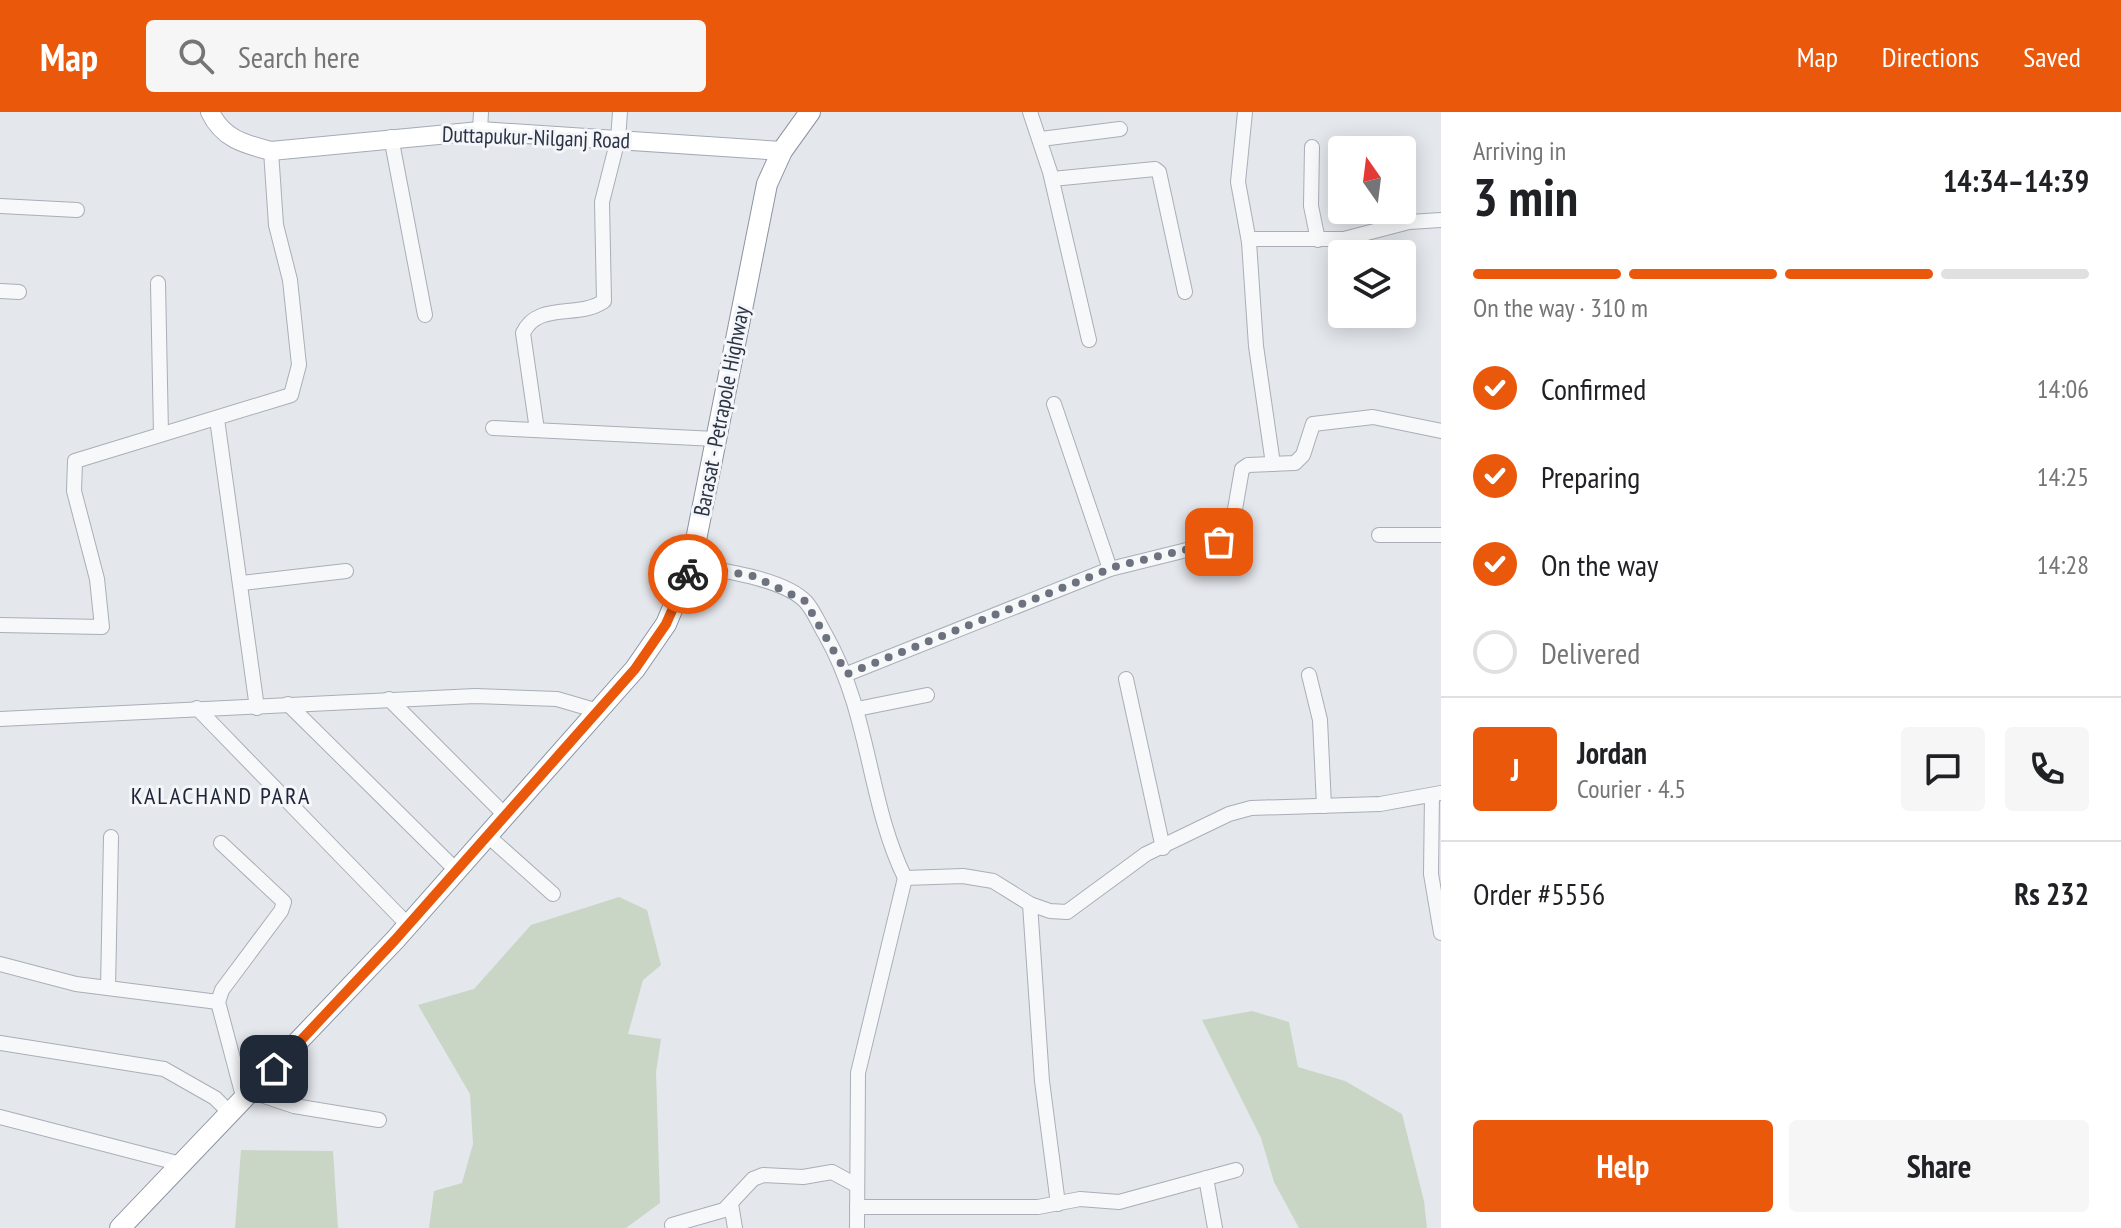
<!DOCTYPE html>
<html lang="en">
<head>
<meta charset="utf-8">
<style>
  body { margin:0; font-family:"PT Sans Narrow",sans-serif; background:#f6f6f6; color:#202124; height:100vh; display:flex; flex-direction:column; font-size:30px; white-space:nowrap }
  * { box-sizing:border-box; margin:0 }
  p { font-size:26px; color:#757577 }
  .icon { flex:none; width:44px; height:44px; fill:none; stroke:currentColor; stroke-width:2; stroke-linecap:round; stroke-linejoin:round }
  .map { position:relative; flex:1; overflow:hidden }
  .details { display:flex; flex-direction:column; background:#fff; width:680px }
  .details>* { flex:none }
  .needle { width:52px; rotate:346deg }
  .fabs { position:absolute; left:1328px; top:24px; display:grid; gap:16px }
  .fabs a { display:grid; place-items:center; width:88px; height:88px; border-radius:8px; background:#fff; box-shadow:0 4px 20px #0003; font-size:40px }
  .pin { position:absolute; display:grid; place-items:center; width:68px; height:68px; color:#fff; margin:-34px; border-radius:16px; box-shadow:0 4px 12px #0006 }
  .courier { position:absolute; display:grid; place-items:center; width:80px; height:80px; margin:-40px; border:6px solid #ea580c; border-radius:50%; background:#fff; color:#222; box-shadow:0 2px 10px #0007 }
  .summary em { font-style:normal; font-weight:800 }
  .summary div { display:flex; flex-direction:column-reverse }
  .summary { display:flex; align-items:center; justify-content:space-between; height:136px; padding:0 32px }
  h1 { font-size:52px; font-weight:800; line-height:60px }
  .bar { display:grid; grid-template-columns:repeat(4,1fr); gap:12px 8px; align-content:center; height:96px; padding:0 32px }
  .bar i { height:10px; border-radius:6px; background:#e0e0e0 }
  .bar .active { background:#ea580c }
  .bar p { grid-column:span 4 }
  .line { display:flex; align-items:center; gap:20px; padding:0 32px; border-top:2px solid #e0e0e0 }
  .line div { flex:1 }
  .round { display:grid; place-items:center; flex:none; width:84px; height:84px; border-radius:8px; background:#f6f6f6 }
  ol { padding:0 32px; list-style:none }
  li { display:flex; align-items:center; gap:24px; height:88px }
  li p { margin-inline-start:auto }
  li .icon { padding:8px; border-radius:50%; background:#ea580c; color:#fff; stroke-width:4 }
  li:last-child { color:#757577 }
  li i { width:44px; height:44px; border:4px solid #e0e0e0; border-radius:50% }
  .cta { display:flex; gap:16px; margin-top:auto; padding:16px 32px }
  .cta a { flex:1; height:92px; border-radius:8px; background:#ea580c; color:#fff; font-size:32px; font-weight:800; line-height:92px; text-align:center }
  .cta a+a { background:#f6f6f6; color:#202124 }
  header { display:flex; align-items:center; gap:48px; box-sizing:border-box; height:112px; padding:0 40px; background:#ea580c; color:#fff }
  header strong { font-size:38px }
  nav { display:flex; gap:44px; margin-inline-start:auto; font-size:28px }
  .search { width:560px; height:72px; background:#f6f6f6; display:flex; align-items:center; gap:20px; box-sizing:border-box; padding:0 28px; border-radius:8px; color:#757577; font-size:30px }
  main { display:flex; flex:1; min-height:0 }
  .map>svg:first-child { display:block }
</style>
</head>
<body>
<header>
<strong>Map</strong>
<div class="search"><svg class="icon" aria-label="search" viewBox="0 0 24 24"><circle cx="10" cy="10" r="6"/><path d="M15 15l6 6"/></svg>Search here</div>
<nav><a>Map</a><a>Directions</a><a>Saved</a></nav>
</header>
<main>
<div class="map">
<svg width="1441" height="1116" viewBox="0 0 1441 1116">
  <rect width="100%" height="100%" fill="#e4e7ec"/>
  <g fill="#c9d6c5">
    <path d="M619,785L647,798L661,853L643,868L628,922L661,927L656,960L660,1091L626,1116H429L434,1079L462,1071L473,1032L470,982L418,893L474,877L531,813Z"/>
    <path d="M1252,899L1289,910L1298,955L1345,969L1402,1002L1424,1089L1427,1116H1299L1274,1070L1261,1026L1202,908Z"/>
    <path d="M241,1038L333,1039L338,1116H235Z"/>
  </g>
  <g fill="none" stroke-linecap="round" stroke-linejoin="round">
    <defs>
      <g id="minor">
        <path d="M1030,0L1050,60L1089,228"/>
        <path d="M1245,0L1238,70L1249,130"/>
        <path d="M480,19L481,0"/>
        <path d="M391,25L425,203"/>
        <path d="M1041,27L1120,17"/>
        <path d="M1312,35L1311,94L1318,128"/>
        <path d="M1052,67L1155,57L1159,60L1185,180"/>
        <path d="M0,94L77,98"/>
        <path d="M158,171L161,322"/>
        <path d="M0,179L19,180"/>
        <path d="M1054,292L1110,457"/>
        <path d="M217,307L257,596"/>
        <path d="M493,316L716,327"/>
        <path d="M537,318L523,221C538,189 579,207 604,189L602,90L618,27L620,0"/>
        <path d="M1273,352L1256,234L1249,130L1255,127H1344L1409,110L1441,108"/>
        <path d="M1379,423H1441"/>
        <path d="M691,453C721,458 785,467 806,490C814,499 819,512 825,522C871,603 867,688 905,766L963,764L993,769L1030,792L1050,799L1067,800L1146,742L1229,702L1251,696L1380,692L1441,681"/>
        <path d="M242,471L346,459"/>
        <path d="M0,513L102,515L97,467L74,379L75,349L291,283L299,253L290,168L276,113L271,39"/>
        <path d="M847,562L1110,457L1219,430L1231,420L1242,357L1248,353L1295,351L1303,343L1313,312L1373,305L1441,319"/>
        <path d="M1309,563L1320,608L1324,694"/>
        <path d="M1126,567L1163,736"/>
        <path d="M389,587L506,704"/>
        <path d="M288,592L457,759"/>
        <path d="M197,596L408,813"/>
        <path d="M857,597L927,583"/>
        <path d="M0,607L475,584L557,587L598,599"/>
        <path d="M1432,683L1431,762L1441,821"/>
        <path d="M488,724L553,782"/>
        <path d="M221,731L284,790L281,799L222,878L218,890L244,988"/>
        <path d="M1030,792L1042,969L1058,1092"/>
        <path d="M0,852L76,872L218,890"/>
        <path d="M108,876L111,725"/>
        <path d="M0,931L164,957L215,986L231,1002"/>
        <path d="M252,980L294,994L379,1008"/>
        <path d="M0,1005L181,1052"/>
        <path d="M1206,1066L1215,1116"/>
        <path d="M731,1092L735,1116"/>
        <path d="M857,1095H1038L1080,1087L1119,1090L1236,1058"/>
        <path d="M672,1113L724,1098L753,1067L763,1063L803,1065L832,1060L856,1073"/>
        <path d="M857,1116L858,961L905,766"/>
      </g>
      <path id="major" d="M210,0C223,27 244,32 271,39L480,19L782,39"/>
      <path id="highway" d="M120,1116L395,828L635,557L666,512L691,453L767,72L782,39L810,0"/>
    </defs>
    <use href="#minor" stroke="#a9aeb7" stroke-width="16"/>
    <use href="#major" stroke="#a3abb8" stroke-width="20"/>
    <use href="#highway" stroke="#8b94a3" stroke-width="22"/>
    <use href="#minor" stroke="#f7f8fa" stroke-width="14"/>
    <use href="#major" stroke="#fff" stroke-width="18"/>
    <use href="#highway" stroke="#fff" stroke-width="20"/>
  </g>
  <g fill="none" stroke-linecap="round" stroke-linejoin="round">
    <path stroke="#6c737f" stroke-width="8" stroke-dasharray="0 14.4" d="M688,462L691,453L753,464L805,489L847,562L1117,454L1219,430"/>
    <path stroke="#ea580c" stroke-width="10" d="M274,957L395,828L635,557L666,512L688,462"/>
  </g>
  <g text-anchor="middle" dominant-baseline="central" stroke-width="6" stroke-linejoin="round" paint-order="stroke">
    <g font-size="22" fill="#2b3445" stroke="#f4f6f9">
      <text transform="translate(536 25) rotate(2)">Duttapukur-Nilganj Road</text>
      <text transform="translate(721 299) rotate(-79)">Barasat - Petrapole Highway</text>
    </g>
    <g font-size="24" letter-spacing="2" fill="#1d2536" stroke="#f4f6f9">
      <text x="221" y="683">KALACHAND PARA</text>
    </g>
  </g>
</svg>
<div class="fabs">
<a><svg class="needle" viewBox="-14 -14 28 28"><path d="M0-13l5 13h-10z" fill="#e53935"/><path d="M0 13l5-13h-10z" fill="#757577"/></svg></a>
<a><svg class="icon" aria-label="layers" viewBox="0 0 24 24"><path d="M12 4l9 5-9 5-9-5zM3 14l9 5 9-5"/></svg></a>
</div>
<div class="pin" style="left:1219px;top:430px;background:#ea580c"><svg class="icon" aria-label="bag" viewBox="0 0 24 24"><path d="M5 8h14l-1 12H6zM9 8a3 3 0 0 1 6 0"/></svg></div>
<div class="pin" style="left:274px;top:957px;background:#1f2937"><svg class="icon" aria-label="home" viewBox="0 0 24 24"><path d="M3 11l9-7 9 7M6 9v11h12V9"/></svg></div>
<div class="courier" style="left:688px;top:462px"><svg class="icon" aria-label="bike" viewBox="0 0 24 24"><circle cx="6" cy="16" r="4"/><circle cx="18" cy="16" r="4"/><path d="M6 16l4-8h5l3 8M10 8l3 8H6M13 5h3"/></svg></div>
</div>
<section class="details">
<div class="summary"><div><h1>3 min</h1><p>Arriving in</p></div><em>14:34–14:39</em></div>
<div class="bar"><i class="active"></i><i class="active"></i><i class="active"></i><i></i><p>On the way · 310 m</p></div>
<ol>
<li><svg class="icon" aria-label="check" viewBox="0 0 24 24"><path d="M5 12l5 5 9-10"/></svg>Confirmed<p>14:06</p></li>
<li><svg class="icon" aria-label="check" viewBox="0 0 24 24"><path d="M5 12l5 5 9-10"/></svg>Preparing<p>14:25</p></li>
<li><svg class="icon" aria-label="check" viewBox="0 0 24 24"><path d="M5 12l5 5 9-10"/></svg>On the way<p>14:28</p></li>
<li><i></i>Delivered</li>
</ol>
<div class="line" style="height:144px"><b class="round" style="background:#ea580c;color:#fff">J</b><div><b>Jordan</b><p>Courier · 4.5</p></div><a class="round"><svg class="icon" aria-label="chat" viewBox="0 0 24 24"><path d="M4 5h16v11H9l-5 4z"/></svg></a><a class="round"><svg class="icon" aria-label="phone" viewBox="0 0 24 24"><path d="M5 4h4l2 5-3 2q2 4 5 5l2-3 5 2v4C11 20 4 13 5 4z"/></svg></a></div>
<div class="line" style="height:104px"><div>Order #5556</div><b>Rs 232</b></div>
<div class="cta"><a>Help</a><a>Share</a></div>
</section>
</main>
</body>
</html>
